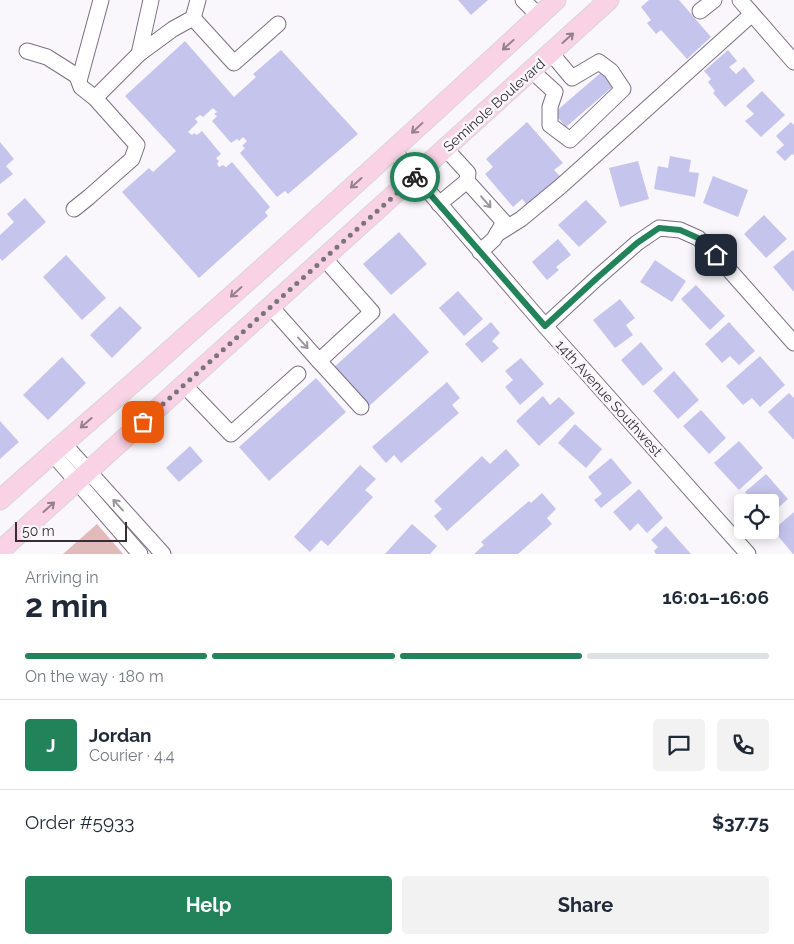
<!DOCTYPE html>
<html lang="en">
<head>
<meta charset="utf-8">
<style>
  body { margin:0; font-family:Raleway,sans-serif; background:#f2f2f3; color:#1f2937; height:100vh; display:flex; flex-direction:column; font-size:19px; white-space:nowrap }
  * { box-sizing:border-box; margin:0 }
  p { font-size:16px; color:#747a83 }
  .icon { flex:none; width:28px; height:28px; fill:none; stroke:currentColor; stroke-width:2; stroke-linecap:round; stroke-linejoin:round }
  .map { position:relative; height:554px; overflow:hidden }
  .sheet { display:flex; flex-direction:column; background:#fff; flex:1 }
  .sheet>* { flex:none }
  .controls { position:absolute; left:734px; top:494px; display:grid; gap:10px }
  .controls a { display:grid; place-items:center; width:45px; height:45px; border-radius:5px; background:#fff; box-shadow:0 2px 12px #0003; font-size:25px }
  .scale { position:absolute; left:15px; bottom:12px; width:112px; box-sizing:border-box; padding-left:5px; border:2px solid #352e38; border-top:0; font-size:14px; line-height:18px; white-space:nowrap; color:#352e38; -webkit-text-stroke:4px #faf7fc; paint-order:stroke }
  .pin { position:absolute; display:grid; place-items:center; width:42px; height:42px; color:#fff; margin:-21px; border-radius:10px; box-shadow:0 2px 8px #0006 }
  .courier { position:absolute; display:grid; place-items:center; width:50px; height:50px; margin:-25px; border:4px solid #22835b; border-radius:50%; background:#fff; color:#222; box-shadow:0 1px 6px #0007 }
  .headline em { font-style:normal; font-weight:700 }
  .headline div { display:flex; flex-direction:column-reverse }
  .headline { display:flex; align-items:center; justify-content:space-between; height:85px; padding:0 25px }
  h1 { font-size:32px; font-weight:700; line-height:38px }
  .bar { display:grid; grid-template-columns:repeat(4,1fr); gap:8px 5px; align-content:center; height:60px; padding:0 25px }
  .bar i { height:6px; border-radius:4px; background:#e0e1e3 }
  .bar .on { background:#22835b }
  .bar p { grid-column:span 4 }
  .line { display:flex; align-items:center; gap:12px; padding:0 25px; border-top:1px solid #e0e1e3 }
  .line div { flex:1 }
  .round { display:grid; place-items:center; flex:none; width:52px; height:52px; border-radius:5px; background:#f2f2f3 }
  .action { display:flex; gap:10px; margin-top:auto; padding:10px 25px }
  .action a { flex:1; height:58px; border-radius:5px; background:#22835b; color:#fff; font-size:20px; font-weight:700; line-height:58px; text-align:center }
  .action a+a { background:#f2f2f3; color:#1f2937 }
  .map>svg:first-child { display:block }
</style>
</head>
<body>
<div class="map">
<svg width="794" height="554" viewBox="0 0 794 554">
  <rect width="100%" height="100%" fill="#faf7fc"/>
  <path fill="#e0bbb9" d="M97,524L123,554H63Z"/>
  <g fill="#c5c4ec">
    <path d="M458,0H488L471,15Z"/>
    <path d="M649,0H679L711,37L687,59L661,30L656,34L647,23L651,20L641,7Z"/>
    <path d="M185,41L234,97L256,77L253,74L281,50L358,134L288,194L285,191L277,197L240,153L245,148L242,146L247,141L243,137L239,141L237,139L231,143L212,121L217,116L214,114L217,112L213,108L203,117L200,115L195,119L198,122L188,132L192,135L194,133L197,135L202,131L221,154L216,158L219,161L217,164L219,167L223,165L226,167L232,162L270,207L265,212L268,216L199,278L122,192L149,168L153,172L176,151L125,96Z"/>
    <path d="M728,50L737,61L729,67L736,74L744,67L755,81L725,107L713,93L715,91L708,82L711,79L704,71Z"/>
    <path d="M604,70L617,83L566,127L554,113Z"/>
    <path d="M762,91L785,115L761,137L745,121L754,114L746,106Z"/>
    <path d="M527,122L563,163L554,170L562,178L529,207L522,199L513,207L485,174L493,167L486,159Z"/>
    <path d="M791,122L794,125V155L792,154L785,161L776,152L784,145L776,136Z"/>
    <path d="M0,142L14,159L6,166L13,174L0,184Z"/>
    <path d="M670,156L691,160L689,172L699,173L695,197L654,189L658,166L668,168Z"/>
    <path d="M638,161L649,199L620,207L609,168Z"/>
    <path d="M713,176L748,190L738,217L703,203Z"/>
    <path d="M25,198L46,222L2,261L0,258V235L14,222L7,214Z"/>
    <path d="M586,200L607,222L579,247L558,225Z"/>
    <path d="M764,215L787,239L766,258L744,234Z"/>
    <path d="M399,232L427,264L391,295L363,264Z"/>
    <path d="M558,239L571,255L556,267L559,270L547,280L532,262Z"/>
    <path d="M793,250L794,251V292L773,267Z"/>
    <path d="M66,255L106,298L82,320L43,277Z"/>
    <path d="M655,260L686,281L672,302L640,282Z"/>
    <path d="M696,285L725,316L710,330L681,299Z"/>
    <path d="M458,291L483,319L464,336L439,308Z"/>
    <path d="M620,299L635,318L626,325L633,335L615,348L593,320Z"/>
    <path d="M120,306L142,328L112,358L90,335Z"/>
    <path d="M394,313L429,352L367,408L332,369Z"/>
    <path d="M491,322L500,333L492,341L499,348L482,363L465,344Z"/>
    <path d="M729,322L755,351L739,365L730,356L722,363L705,344Z"/>
    <path d="M641,342L663,369L643,386L621,360Z"/>
    <path d="M760,356L785,385L760,407L752,398L743,405L726,386Z"/>
    <path d="M62,357L86,383L48,420L23,395Z"/>
    <path d="M521,358L544,384L520,405L505,387L513,380L505,371Z"/>
    <path d="M674,371L699,400L678,419L653,391Z"/>
    <path d="M316,378L346,412L269,481L239,447Z"/>
    <path d="M447,382L460,398L452,405L459,413L401,463L394,455L386,463L372,447Z"/>
    <path d="M789,393L794,398V440L768,412Z"/>
    <path d="M543,396L550,405L559,397L575,413L539,446L516,421Z"/>
    <path d="M701,410L726,438L709,454L683,426Z"/>
    <path d="M0,421L19,442L0,459Z"/>
    <path d="M575,424L602,449L586,468L558,443Z"/>
    <path d="M739,441L763,468L739,490L714,463Z"/>
    <path d="M190,446L203,461L179,482L166,468Z"/>
    <path d="M506,449L520,465L447,531L434,516L442,509L434,501L482,456L490,464Z"/>
    <path d="M611,458L632,483L601,508L594,500L602,494L588,477Z"/>
    <path d="M360,465L376,479L365,490L373,497L328,546L321,540L310,552L294,537Z"/>
    <path d="M766,474L788,499L770,515V502H754L745,492Z"/>
    <path d="M639,489L663,518L647,533L638,523L630,531L613,512Z"/>
    <path d="M542,493L556,509L547,518L552,524L518,554H474L484,545L481,542L529,501L531,503Z"/>
    <path d="M794,512V554H793L773,530Z"/>
    <path d="M412,524L437,546L430,554H385Z"/>
    <path d="M666,526L691,554H656L654,551L658,547L651,540Z"/>
  </g>
  <g fill="none" stroke-linecap="round" stroke-linejoin="round">
    <defs>
      <g id="minor">
        <path d="M523,0L539,16"/>
        <path d="M740,0L794,62"/>
        <path d="M700,11L714,0"/>
        <path d="M193,18L234,63L278,24"/>
        <path d="M27,51L47,57L77,76L81,87L95,98L137,145L132,159L89,197L74,209"/>
        <path d="M139,54L151,0"/>
        <path d="M532,71L555,92L550,107V125L570,140L623,89L611,71L599,62L572,78L551,53"/>
        <path d="M79,81L101,0"/>
        <path d="M95,98L139,54L173,29L193,18L198,0"/>
        <path d="M446,149L468,173L467,181L504,222L494,239L480,252"/>
        <path d="M393,150L545,326L748,554"/>
        <path d="M439,204L467,181"/>
        <path d="M497,234L521,219L561,186L752,14"/>
        <path d="M271,307L319,361L372,312L324,258"/>
        <path d="M545,326L597,278L637,243L659,228L680,230L698,238L716,255L794,343"/>
        <path d="M319,361L361,407"/>
        <path d="M184,385L231,434L298,374"/>
        <path d="M63,443L163,554"/>
        <path d="M52,453L140,554"/>
      </g>
      <g id="major">
        <path d="M0,500C62,444 125,391 187,335C312,225 434,113 556,0"/>
        <path d="M0,551L609,0"/>
      </g>
    </defs>
    <use href="#minor" stroke="#7f6e84" stroke-width="17"/>
    <use href="#major" stroke="#d7d5d7" stroke-width="21"/>
    <use href="#minor" stroke="#fff" stroke-width="15"/>
    <use href="#major" stroke="#f9d3e5" stroke-width="19"/>
  </g>
  <defs><path id="oneway-shaft" d="M-6 0H5M1.5-3L5.5 0L1.5 3" fill="none" stroke-width="1.6" stroke-linecap="round" stroke-linejoin="round" transform="scale(1.25)"/></defs>
  <g stroke="#97808e">
    <use href="#oneway-shaft" transform="translate(568 38) rotate(-42)"/>
    <use href="#oneway-shaft" transform="translate(508 45) rotate(138)"/>
    <use href="#oneway-shaft" transform="translate(417 128) rotate(137)"/>
    <use href="#oneway-shaft" transform="translate(356 183) rotate(138)"/>
    <use href="#oneway-shaft" transform="translate(236 292) rotate(138)"/>
    <use href="#oneway-shaft" transform="translate(86 423) rotate(139)"/>
    <use href="#oneway-shaft" transform="translate(49 507) rotate(-42)"/>
  </g>
  <g stroke="#9a969c">
    <use href="#oneway-shaft" transform="translate(486 202) rotate(49)"/>
    <use href="#oneway-shaft" transform="translate(303 343) rotate(48)"/>
    <use href="#oneway-shaft" transform="translate(118 505) rotate(-132)"/>
  </g>
  <g fill="none" stroke-linecap="round" stroke-linejoin="round">
    <path stroke="#7a747d" stroke-width="5" stroke-dasharray="0 9" d="M143,422L415,177"/>
    <path stroke="#22835b" stroke-width="6" d="M415,177L545,326L597,278L637,243L659,228L680,230L698,238L716,255"/>
  </g>
  <g text-anchor="middle" dominant-baseline="central" stroke-width="5" stroke-linejoin="round" paint-order="stroke">
    <g font-size="14" fill="#352e38" stroke="#faf7fc">
      <text transform="translate(494 105) rotate(-42)">Seminole Boulevard</text>
      <text transform="translate(609 398) rotate(48)">14th Avenue Southwest</text>
    </g>
  </g>
</svg>
<div class="controls">
<a><svg class="icon" aria-label="locate" viewBox="0 0 24 24"><circle cx="12" cy="12" r="6"/><path d="M12 2v4M12 18v4M2 12h4M18 12h4"/></svg></a>
</div>
<div class="scale">50 m</div>
<div class="pin" style="left:143px;top:422px;background:#ea580c"><svg class="icon" aria-label="bag" viewBox="0 0 24 24"><path d="M5 8h14l-1 12H6zM9 8a3 3 0 0 1 6 0"/></svg></div>
<div class="pin" style="left:716px;top:255px;background:#1f2937"><svg class="icon" aria-label="home" viewBox="0 0 24 24"><path d="M3 11l9-7 9 7M6 9v11h12V9"/></svg></div>
<div class="courier" style="left:415px;top:177px"><svg class="icon" aria-label="bike" viewBox="0 0 24 24"><circle cx="6" cy="16" r="4"/><circle cx="18" cy="16" r="4"/><path d="M6 16l4-8h5l3 8M10 8l3 8H6M13 5h3"/></svg></div>
</div>
<section class="sheet">
<div class="headline"><div><h1>2 min</h1><p>Arriving in</p></div><em>16:01–16:06</em></div>
<div class="bar"><i class="on"></i><i class="on"></i><i class="on"></i><i></i><p>On the way · 180 m</p></div>
<div class="line" style="height:90px"><b class="round" style="background:#22835b;color:#fff">J</b><div><b>Jordan</b><p>Courier · 4.4</p></div><a class="round"><svg class="icon" aria-label="chat" viewBox="0 0 24 24"><path d="M4 5h16v11H9l-5 4z"/></svg></a><a class="round"><svg class="icon" aria-label="phone" viewBox="0 0 24 24"><path d="M5 4h4l2 5-3 2q2 4 5 5l2-3 5 2v4C11 20 4 13 5 4z"/></svg></a></div>
<div class="line" style="height:65px"><div>Order #5933</div><b>$37.75</b></div>
<div class="action"><a>Help</a><a>Share</a></div>
</section>
</body>
</html>
